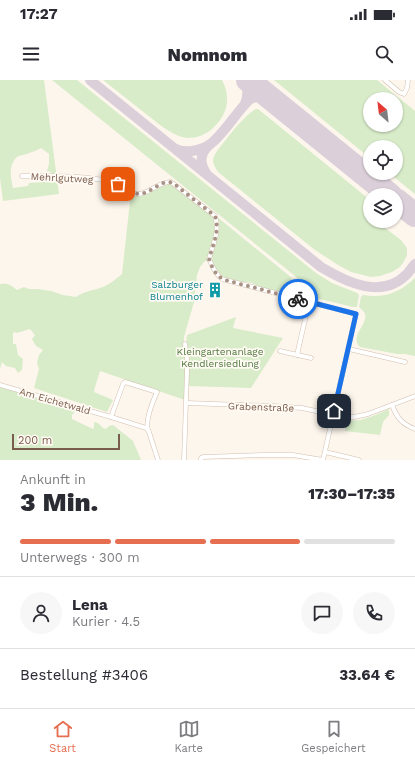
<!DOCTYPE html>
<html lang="de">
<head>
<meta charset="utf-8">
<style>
  body { margin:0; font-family:"Work Sans",sans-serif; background:#f7f7f7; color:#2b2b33; height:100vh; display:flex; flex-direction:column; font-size:15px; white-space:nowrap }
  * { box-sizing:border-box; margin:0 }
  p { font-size:13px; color:#7c7c81 }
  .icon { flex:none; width:22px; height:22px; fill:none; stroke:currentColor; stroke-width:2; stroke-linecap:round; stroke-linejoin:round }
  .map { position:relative; height:380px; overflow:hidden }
  .sheet { display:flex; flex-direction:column; background:#fff; flex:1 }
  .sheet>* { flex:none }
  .needle { width:26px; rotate:332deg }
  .fabs { position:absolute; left:363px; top:12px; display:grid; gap:8px }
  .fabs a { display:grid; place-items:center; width:40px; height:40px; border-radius:50%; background:#fff; box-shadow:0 1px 3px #0004; font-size:20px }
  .scale { position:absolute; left:12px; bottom:10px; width:108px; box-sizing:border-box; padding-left:4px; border:2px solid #7a5c4d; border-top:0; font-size:11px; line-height:14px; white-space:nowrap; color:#7a5c4d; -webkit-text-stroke:3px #fffaf3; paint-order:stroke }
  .pin { position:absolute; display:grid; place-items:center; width:34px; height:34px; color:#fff; margin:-17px; border-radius:8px; box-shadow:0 2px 6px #0006 }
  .courier { position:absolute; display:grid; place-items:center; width:40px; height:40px; margin:-20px; border:3px solid #1a73e8; border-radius:50%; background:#fff; color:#222; box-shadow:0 1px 5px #0007 }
  .head em { font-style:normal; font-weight:800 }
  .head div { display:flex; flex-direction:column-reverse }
  .head { display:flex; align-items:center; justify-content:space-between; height:68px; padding:0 20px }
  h1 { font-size:26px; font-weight:800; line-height:30px }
  .bar { display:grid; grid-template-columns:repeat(4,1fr); gap:6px 4px; align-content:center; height:48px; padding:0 20px }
  .bar i { height:5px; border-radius:3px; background:#e1e1e2 }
  .bar .selected { background:#e76f51 }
  .bar p { grid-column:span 4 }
  .line { display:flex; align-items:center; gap:10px; padding:0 20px; border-top:1px solid #e1e1e2 }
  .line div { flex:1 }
  .round { display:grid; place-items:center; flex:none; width:42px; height:42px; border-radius:21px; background:#f7f7f7 }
  .status { display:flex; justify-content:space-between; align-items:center; height:28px; padding:0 20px; background:#fff; direction:ltr }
  .status svg { height:11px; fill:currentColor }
  header { display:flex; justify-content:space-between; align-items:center; height:52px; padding:0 20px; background:#fff; font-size:18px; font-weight:800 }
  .menu { display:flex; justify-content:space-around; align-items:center; height:56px; border-top:1px solid #e1e1e2; background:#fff; font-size:11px; color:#7c7c81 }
  .menu a { display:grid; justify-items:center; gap:2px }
  .menu .selected { color:#e76f51 }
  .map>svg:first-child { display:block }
</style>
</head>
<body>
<div class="status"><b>17:27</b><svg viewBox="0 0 49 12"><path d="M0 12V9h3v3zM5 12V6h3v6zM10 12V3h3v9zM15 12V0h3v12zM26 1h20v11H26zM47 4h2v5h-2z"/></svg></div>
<header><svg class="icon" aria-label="menu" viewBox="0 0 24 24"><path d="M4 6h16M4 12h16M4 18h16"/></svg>Nomnom<svg class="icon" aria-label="search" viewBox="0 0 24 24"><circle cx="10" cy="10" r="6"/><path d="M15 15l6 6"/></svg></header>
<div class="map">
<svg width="415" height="380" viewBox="0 0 415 380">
  <rect width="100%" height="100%" fill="#fdf6ec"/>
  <g fill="#d8ecc9" fill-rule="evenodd">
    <path d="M0,0H44L59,114L3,121L0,98ZM41,68L49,74V84L47,91L51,92V98L43,102L29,103L28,106L13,108C11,98 8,85 17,77C20,75 26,75 29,73C33,72 37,70 41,68Z"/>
    <path d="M52,0H77L316,193L332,203L357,213L359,215L357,227H353L316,218C306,214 302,203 295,196Z"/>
    <path d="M103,0H222C232,19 227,36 211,50C204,55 197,58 188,58C177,57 169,51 160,45Z"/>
    <path d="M274,0H377L415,31V114L389,93H396V67H370V78ZM370,19H396V45H370Z"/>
    <path d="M256,29H258L370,120V141H386L385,148L401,160L407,168V175L403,183L400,187L392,192L380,196L371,197L351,192L338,185L315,170L218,92C214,85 211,82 215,74C223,63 245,34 256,29Z"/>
    <path d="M171,103L216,136L292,198L288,215L257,206C252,202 247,202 241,202C238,202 235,201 232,200C218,196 217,193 211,181H205L200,187L197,195L194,222L184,257V267L186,278L185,320L100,291L95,307L94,312L113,320L107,332L34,308L39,289L37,283L39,275L43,270L36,266L32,259L35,255L30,249L17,253L15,252L13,253V264H16L18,275L23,279L22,290L18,293L15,288L6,286L2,282L0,289V204C7,202 12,206 17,210L24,207L29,209H38L51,211L63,215L76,217C85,211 91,211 100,208C108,206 116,199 122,194L131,112L135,114L162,104Z"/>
    <path d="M415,198V276L405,274H397L360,267C349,256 368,245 365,234C364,231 361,229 359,227L361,217L363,215C383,219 401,212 415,198Z"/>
    <path d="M236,237L233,248L283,258L251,308L188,306L186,265L187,255Z"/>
    <path d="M0,306L77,329L72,335V339L93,349L94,347V342L98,343L103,348L106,349L109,346L113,345L133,361L141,380H0Z"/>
    <path d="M389,329V335L383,342L380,355L345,351L346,341L360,340L373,336Z"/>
  </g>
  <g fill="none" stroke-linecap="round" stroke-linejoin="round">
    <g stroke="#dbcfda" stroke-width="10">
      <path d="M90,0L321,187C346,202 382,220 407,194C410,191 412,187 415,184"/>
      <path d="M245,24C248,16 249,9 245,0"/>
      <path d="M176,69C188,74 205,70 214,61C227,49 236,33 249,20C255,16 261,16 269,17"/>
      <path d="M206,93C199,82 200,74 209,65"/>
    </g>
    <g stroke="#dbcfda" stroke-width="24">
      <path d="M248,0L390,115"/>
      <path d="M396,120L415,135"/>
    </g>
    <defs>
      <g id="minor">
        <path d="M385,0L399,12L404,14L407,8L408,0"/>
        <path d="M22,96C51,96 80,95 109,101C114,103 119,104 123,107C127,109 132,113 137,114C148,115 159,101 171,102L215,136C220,151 213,164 209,179C212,186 215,194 222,199L356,234L334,331L335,337"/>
        <path d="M349,269L405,282"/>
        <path d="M280,271L311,278"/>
        <path d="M297,275L309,222"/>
        <path d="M0,305L111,337L146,348L148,350L149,352L158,380"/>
        <path d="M187,323L273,326L302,328L330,334L335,337"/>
        <path d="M392,325C397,338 402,344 415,349"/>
        <path d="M111,337L123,304L125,302L157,312C153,321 145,340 148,350"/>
        <path d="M325,372L359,380"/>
        <path d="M184,380L187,292V279L185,264"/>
        <path d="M201,380V378L203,377L264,375H293L323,380"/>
        <path d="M323,380L332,340L335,337H354L368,334L415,316"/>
      </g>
    </defs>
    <use href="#minor" stroke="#d1beb0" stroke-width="5"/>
    <use href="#minor" stroke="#fff" stroke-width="4"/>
  </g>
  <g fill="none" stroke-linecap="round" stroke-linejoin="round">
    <path stroke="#a89285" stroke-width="4" stroke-dasharray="0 7.2" d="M118,104C124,107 131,113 138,114C150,115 161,98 173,103L215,136C220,151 213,164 209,179C212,187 216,197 225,200L298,219"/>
    <path stroke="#1a73e8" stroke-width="5" d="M298,219L356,234L334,331"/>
  </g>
  <defs>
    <symbol id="building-bare" viewBox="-9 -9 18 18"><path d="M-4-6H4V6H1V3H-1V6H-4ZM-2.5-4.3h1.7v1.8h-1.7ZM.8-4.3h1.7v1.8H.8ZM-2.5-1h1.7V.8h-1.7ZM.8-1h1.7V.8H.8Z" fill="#0f9aa8" stroke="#fffaf3" stroke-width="2.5" paint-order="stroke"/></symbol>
  </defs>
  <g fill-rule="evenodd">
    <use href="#building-bare" x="204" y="199" width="22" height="22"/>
  </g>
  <g text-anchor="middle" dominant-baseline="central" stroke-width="3.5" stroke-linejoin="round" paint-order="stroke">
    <g font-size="10" fill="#7a5c4d" stroke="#fffaf3">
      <text transform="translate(62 98) rotate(3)">Mehrlgutweg</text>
      <text transform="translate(55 321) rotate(16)">Am Eichetwald</text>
      <text transform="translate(261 327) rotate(2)">Grabenstraße</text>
    </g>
    <g font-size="10" fill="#0d838f" stroke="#fffaf3" text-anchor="end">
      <text x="203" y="204">Salzburger<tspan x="203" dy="12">Blumenhof</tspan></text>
    </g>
    <g font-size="10" fill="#537a41" stroke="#fffaf3">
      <text x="220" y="271">Kleingartenanlage<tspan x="220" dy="12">Kendlersiedlung</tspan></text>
    </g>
  </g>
</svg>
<div class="fabs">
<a><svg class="needle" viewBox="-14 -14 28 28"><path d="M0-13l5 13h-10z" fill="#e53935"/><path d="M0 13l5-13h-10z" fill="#7c7c81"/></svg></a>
<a><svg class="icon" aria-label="locate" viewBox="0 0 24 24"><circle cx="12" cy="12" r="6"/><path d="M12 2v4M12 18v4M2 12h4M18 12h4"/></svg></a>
<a><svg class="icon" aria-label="layers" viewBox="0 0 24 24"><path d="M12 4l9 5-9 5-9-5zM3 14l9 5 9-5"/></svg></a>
</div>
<div class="scale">200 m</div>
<div class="pin" style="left:118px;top:104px;background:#ea580c"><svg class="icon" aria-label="bag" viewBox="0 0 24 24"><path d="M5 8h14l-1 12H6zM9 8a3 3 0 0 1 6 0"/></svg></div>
<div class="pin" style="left:334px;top:331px;background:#1f2937"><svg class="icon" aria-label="home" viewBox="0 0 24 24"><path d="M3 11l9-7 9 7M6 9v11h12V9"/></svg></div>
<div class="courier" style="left:298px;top:219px"><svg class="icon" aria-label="bike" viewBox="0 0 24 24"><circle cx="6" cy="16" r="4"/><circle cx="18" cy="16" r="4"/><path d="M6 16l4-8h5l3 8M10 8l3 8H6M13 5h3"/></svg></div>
</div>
<section class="sheet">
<div class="head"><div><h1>3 Min.</h1><p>Ankunft in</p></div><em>17:30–17:35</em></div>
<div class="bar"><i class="selected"></i><i class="selected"></i><i class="selected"></i><i></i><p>Unterwegs · 300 m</p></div>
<div class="line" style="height:72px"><a class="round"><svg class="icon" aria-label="person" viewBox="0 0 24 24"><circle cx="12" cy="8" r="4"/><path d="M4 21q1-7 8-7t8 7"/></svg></a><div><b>Lena</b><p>Kurier · 4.5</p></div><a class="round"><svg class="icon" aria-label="chat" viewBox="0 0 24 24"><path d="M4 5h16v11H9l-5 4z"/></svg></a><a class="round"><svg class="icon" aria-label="phone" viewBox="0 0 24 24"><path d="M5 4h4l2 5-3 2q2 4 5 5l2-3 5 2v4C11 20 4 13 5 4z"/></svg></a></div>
<div class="line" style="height:52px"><div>Bestellung #3406</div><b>33.64 €</b></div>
</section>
<nav class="menu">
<a class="selected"><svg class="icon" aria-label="home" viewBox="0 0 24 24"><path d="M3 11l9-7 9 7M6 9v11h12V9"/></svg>Start</a>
<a><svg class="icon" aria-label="map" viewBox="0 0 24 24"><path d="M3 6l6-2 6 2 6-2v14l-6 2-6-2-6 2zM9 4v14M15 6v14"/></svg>Karte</a>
<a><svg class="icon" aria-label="saved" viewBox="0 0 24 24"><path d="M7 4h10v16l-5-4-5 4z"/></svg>Gespeichert</a>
</nav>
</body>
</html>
